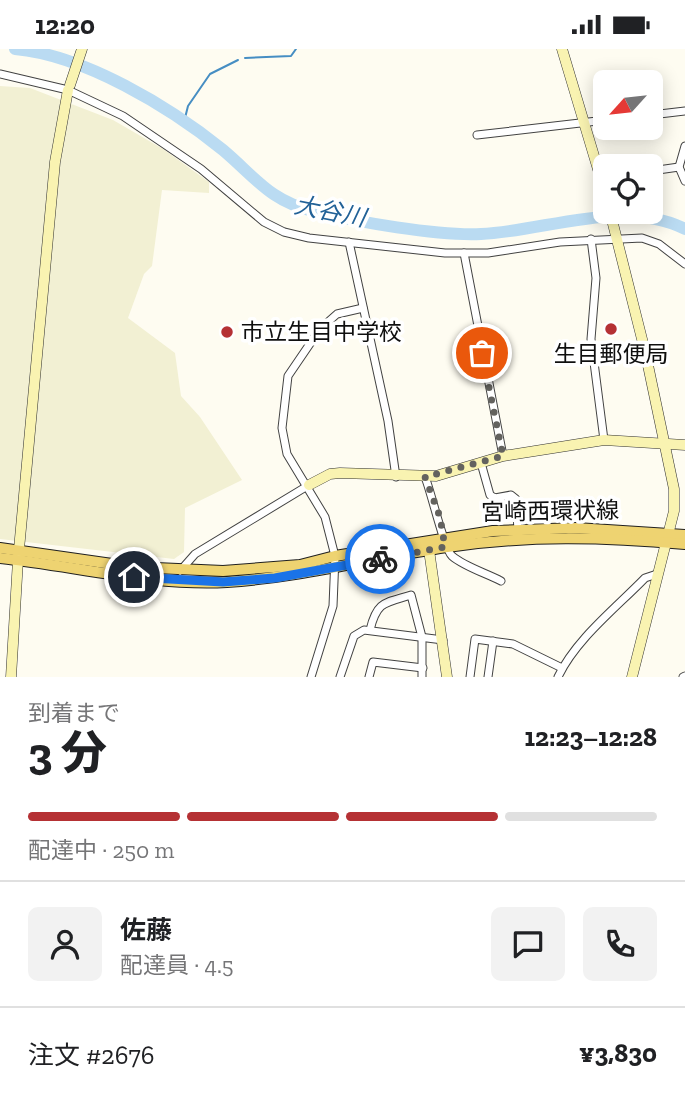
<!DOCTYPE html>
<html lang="ja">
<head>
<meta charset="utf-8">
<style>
  body { margin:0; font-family:"Zilla Slab","Noto Sans JP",serif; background:#f2f2f2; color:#202124; height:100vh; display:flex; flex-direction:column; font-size:26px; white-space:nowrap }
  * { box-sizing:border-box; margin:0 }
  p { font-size:23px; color:#757577 }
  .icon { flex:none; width:38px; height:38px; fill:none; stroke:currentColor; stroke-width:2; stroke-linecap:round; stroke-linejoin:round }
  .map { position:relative; height:628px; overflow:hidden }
  .side { display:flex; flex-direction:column; background:#fff; flex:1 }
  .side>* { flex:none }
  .needle { width:46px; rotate:243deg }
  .tools { position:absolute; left:593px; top:21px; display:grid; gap:14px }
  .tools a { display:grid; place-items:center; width:70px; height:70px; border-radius:10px; background:#fff; box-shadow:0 4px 18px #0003; font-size:35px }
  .pin { position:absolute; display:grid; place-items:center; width:60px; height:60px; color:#fff; margin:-30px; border:4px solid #fff; border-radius:50%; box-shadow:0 2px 7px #0007 }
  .courier { position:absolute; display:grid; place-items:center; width:70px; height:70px; margin:-35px; border:5px solid #1a73e8; border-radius:50%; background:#fff; color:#222; box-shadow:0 2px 9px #0007 }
  .summary em { font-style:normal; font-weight:800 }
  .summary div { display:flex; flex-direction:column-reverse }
  .summary { display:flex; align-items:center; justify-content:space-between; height:119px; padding:0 28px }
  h1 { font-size:46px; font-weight:800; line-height:52px }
  .bar { display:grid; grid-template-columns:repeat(4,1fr); gap:10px 7px; align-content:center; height:84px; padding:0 28px }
  .bar i { height:9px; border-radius:5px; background:#e0e0e0 }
  .bar .current { background:#b53134 }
  .bar p { grid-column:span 4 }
  .line { display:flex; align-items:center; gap:18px; padding:0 28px; border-top:2px solid #e0e0e0 }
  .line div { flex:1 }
  .round { display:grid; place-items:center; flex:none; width:74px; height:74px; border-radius:10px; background:#f2f2f2 }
  .status { display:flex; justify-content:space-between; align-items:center; height:49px; padding:0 35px; background:#fff; direction:ltr }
  .status svg { height:19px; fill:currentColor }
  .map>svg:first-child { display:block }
</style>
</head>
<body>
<div class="status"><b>12:20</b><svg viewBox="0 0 49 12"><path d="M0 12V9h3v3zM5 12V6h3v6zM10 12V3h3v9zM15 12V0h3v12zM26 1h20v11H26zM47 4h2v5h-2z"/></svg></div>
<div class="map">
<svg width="685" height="628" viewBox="0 0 685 628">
  <rect width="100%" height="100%" fill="#fefcf1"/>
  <path fill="#f2f0d3" d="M0,37L30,39L113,71L163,100L209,133V144L162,141L152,217L144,225L128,269L175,304L181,347L200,368L242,431L185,459L184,503L174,510L0,490Z"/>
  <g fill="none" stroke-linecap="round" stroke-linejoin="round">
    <g stroke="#468ec3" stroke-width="2">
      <path d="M245,9L291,7L296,0"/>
      <path d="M184,73L188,57L210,25L238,11"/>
    </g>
    <path stroke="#badbf2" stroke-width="12" d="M15,0C84,6 170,58 223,101C255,128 270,152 313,162C357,173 437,187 481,185C546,182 623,149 685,180"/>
    <defs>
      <g id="street">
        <path d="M0,25L68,41L123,67L201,120L264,173L284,183L309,189L445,204H488L560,193L642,189L659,195L685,215"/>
        <path d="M651,66L685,62"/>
        <path d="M477,86L606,71"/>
        <path d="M685,97L679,118L685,132"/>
        <path d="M651,122L679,118"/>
        <path d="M591,190L596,229L591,290L604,391"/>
        <path d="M349,193L388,372L396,428"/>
        <path d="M464,204L503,407"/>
        <path d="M481,414L490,446L495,449L511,446L516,450L518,481"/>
        <path d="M425,428C431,442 444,500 452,507C465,518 486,524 501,532"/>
        <path d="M180,522L195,505L309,436"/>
        <path d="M370,581C377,552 385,554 411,546L422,588V628"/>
        <path d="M311,628L333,557L335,507L325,468L287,405L282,379L288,327L320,280L337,265L363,259"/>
        <path d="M340,628L354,587L364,581L443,591"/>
        <path d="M369,628L373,613L423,619"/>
        <path d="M470,628L475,590L513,595L562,619"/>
        <path d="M488,628L493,592"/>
        <path d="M558,628C576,590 616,559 645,529L657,525"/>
        <path d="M683,628L685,627"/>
      </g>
      <g id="secondary">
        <path d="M562,0L606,147"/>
        <path d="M70,36L82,0"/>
        <path d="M610,163L645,302L674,440V462L632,628"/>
        <path d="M309,436L330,425L340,424L436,427L503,407L604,391L685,396"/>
        <path d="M429,501L447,628"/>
        <path d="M11,628L18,511L55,113L68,41"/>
      </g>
      <g id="primary">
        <path d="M0,499L133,518L223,522L300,516L335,507L493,482L576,479L685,486"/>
        <path d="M0,509C75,517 151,537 227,533C301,528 373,509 447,498C526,486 605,488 685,495"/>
      </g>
    </defs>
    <use href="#street" stroke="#424242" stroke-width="9"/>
    <use href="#secondary" stroke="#313131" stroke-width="11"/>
    <use href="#primary" stroke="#202020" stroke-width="12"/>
    <use href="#street" stroke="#fff" stroke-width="7"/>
    <use href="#secondary" stroke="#f9f3b1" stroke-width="10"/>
    <use href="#primary" stroke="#eed371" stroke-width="10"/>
  </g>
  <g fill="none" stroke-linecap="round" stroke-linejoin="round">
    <path stroke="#63625e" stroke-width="7" stroke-dasharray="0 12.6" d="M380,510L445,498L440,468L425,428L503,407L482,304"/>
    <path stroke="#1a73e8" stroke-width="9" d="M134,528L223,533L275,529L380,510"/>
  </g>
  <g fill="#b53134" stroke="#fff" stroke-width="2.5">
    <circle cx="611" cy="280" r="7"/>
    <circle cx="227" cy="283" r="7"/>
  </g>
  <g text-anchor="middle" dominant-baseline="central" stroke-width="7" stroke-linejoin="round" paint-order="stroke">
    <g font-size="23" fill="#0f0f0f" stroke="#fff" text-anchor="start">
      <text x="241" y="283">市立生目中学校</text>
      <text x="611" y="305" text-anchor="middle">生目郵便局</text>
    </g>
    <g font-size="23" fill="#0f0f0f" stroke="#fff">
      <text transform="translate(550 462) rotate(-1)">宮崎西環状線</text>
    </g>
    <g font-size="24" font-style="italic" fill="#216197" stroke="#fff">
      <text transform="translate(330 162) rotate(11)">大谷川</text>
    </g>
  </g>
</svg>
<div class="tools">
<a><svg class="needle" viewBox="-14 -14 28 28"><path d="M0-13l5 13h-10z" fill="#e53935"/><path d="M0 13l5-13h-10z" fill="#757577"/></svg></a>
<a><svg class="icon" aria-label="locate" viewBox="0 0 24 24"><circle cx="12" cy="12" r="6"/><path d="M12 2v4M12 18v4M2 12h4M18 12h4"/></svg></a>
</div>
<div class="pin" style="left:482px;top:304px;background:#ea580c"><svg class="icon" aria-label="bag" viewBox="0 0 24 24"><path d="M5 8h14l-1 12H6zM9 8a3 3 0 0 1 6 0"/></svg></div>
<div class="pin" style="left:134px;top:528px;background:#1f2937"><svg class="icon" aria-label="home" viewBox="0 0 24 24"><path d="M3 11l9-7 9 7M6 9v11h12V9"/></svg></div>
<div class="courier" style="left:380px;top:510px"><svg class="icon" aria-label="bike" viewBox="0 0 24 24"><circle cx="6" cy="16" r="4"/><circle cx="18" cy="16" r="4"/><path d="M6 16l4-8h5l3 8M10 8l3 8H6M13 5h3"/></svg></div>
</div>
<section class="side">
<div class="summary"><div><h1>3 分</h1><p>到着まで</p></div><em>12:23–12:28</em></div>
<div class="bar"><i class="current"></i><i class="current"></i><i class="current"></i><i></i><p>配達中 · 250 m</p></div>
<div class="line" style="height:126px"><a class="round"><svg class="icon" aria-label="person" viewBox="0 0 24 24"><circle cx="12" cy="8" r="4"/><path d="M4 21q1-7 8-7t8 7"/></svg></a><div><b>佐藤</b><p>配達員 · 4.5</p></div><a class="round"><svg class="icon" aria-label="chat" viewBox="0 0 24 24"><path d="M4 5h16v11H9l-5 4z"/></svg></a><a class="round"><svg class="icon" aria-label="phone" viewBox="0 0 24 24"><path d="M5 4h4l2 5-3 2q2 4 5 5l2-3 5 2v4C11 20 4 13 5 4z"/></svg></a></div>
<div class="line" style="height:91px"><div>注文 #2676</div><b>¥3,830</b></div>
</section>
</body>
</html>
